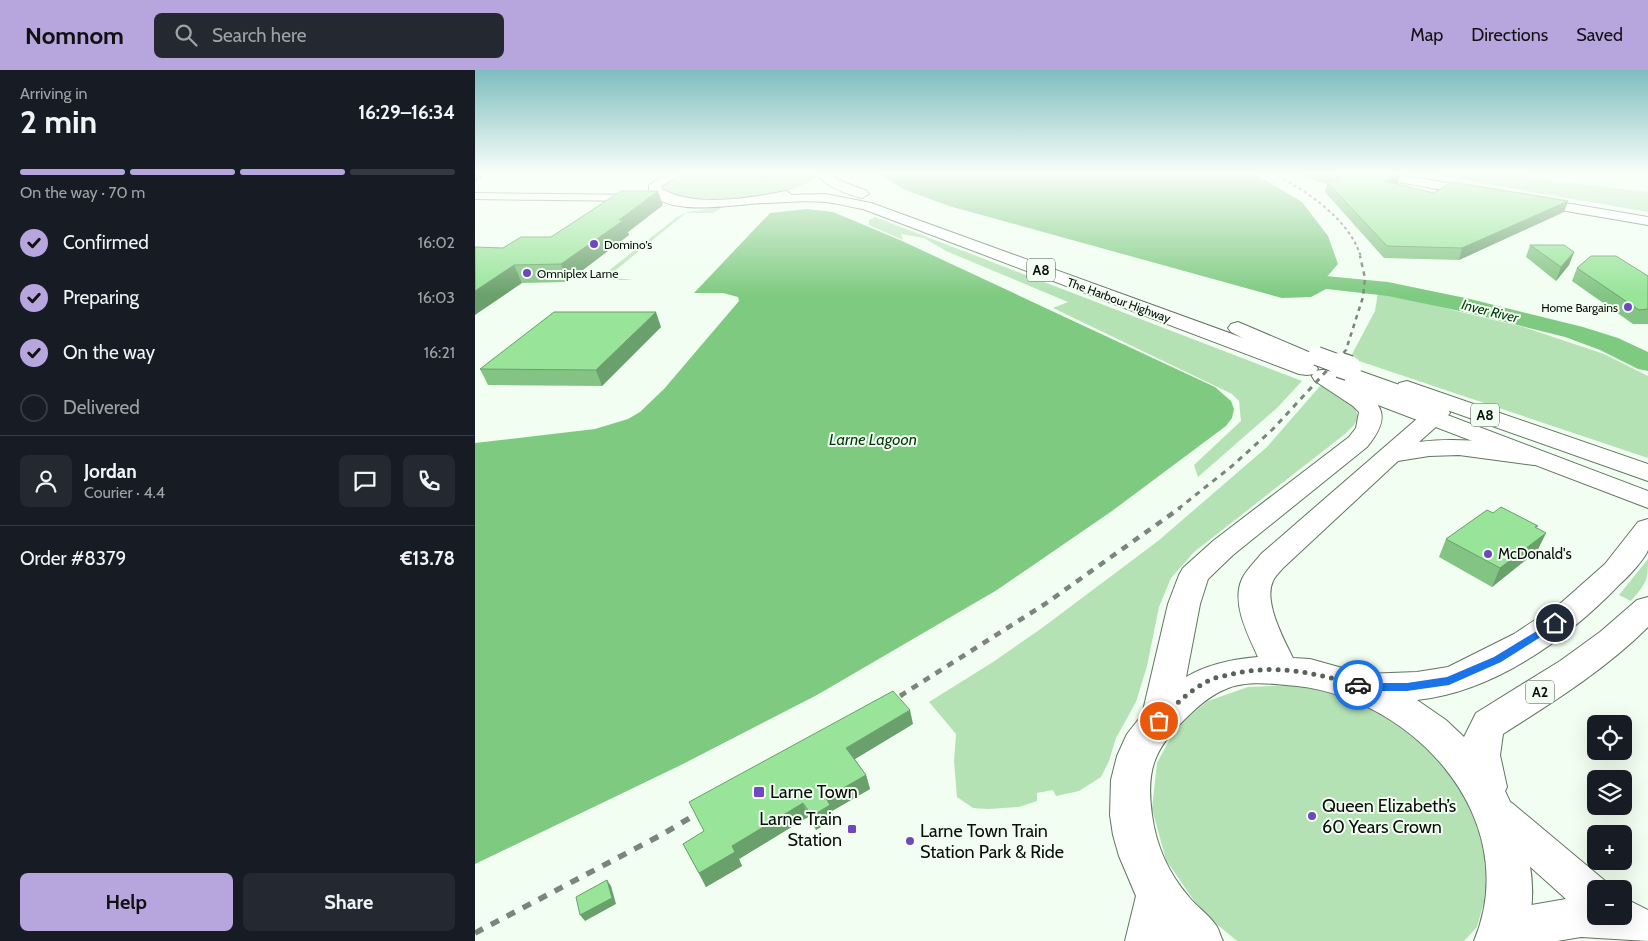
<!DOCTYPE html>
<html lang="en">
<head>
<meta charset="utf-8">
<style>
  body { margin:0; font-family:Cabin,sans-serif; background:#242831; color:#f1f3f6; height:100vh; display:flex; flex-direction:column; font-size:19px; white-space:nowrap }
  * { box-sizing:border-box; margin:0 }
  p { font-size:16px; color:#9ea1a6 }
  .icon { flex:none; width:28px; height:28px; fill:none; stroke:currentColor; stroke-width:2; stroke-linecap:round; stroke-linejoin:round }
  .map { position:relative; flex:1; overflow:hidden }
  .side { display:flex; flex-direction:column; background:#171b24; width:475px }
  .side>* { flex:none }
  .tools { position:absolute; left:1112px; top:645px; display:grid; gap:10px }
  .tools a { display:grid; place-items:center; width:45px; height:45px; border-radius:8px; background:#171b24; box-shadow:0 5px 20px #0002; font-size:25px }
  .pin { position:absolute; display:grid; place-items:center; width:42px; height:42px; color:#fff; margin:-21px; border:2px solid #fff; border-radius:50%; box-shadow:0 1px 5px #0007 }
  .courier { position:absolute; display:grid; place-items:center; width:50px; height:50px; margin:-25px; border:4px solid #1a73e8; border-radius:50%; background:#fff; color:#222; box-shadow:0 1px 6px #0007 }
  .headline em { font-style:normal; font-weight:800 }
  .headline div { display:flex; flex-direction:column-reverse }
  .headline { display:flex; align-items:center; justify-content:space-between; height:85px; padding:0 20px }
  h1 { font-size:32px; font-weight:800; line-height:38px }
  .bar { display:grid; grid-template-columns:repeat(4,1fr); gap:8px 5px; align-content:center; height:60px; padding:0 20px }
  .bar i { height:6px; border-radius:4px; background:#363941 }
  .bar .active { background:#b7a6de }
  .bar p { grid-column:span 4 }
  .line { display:flex; align-items:center; gap:12px; padding:0 20px; border-top:1px solid #363941 }
  .line div { flex:1 }
  .round { display:grid; place-items:center; flex:none; width:52px; height:52px; border-radius:8px; background:#242831 }
  ol { padding:0 20px; list-style:none }
  li { display:flex; align-items:center; gap:15px; height:55px }
  li p { margin-inline-start:auto }
  li .icon { padding:5px; border-radius:50%; background:#b7a6de; color:#111; stroke-width:4 }
  li:last-child { color:#9ea1a6 }
  li i { width:28px; height:28px; border:2px solid #363941; border-radius:50% }
  .button { display:flex; gap:10px; margin-top:auto; padding:10px 20px }
  .button a { flex:1; height:58px; border-radius:8px; background:#b7a6de; color:#111; font-size:20px; font-weight:800; line-height:58px; text-align:center }
  .button a+a { background:#242831; color:#f1f3f6 }
  header { display:flex; align-items:center; gap:30px; box-sizing:border-box; height:70px; padding:0 25px; background:#b7a6de; color:#111 }
  header strong { font-size:24px }
  nav { display:flex; gap:28px; margin-inline-start:auto; font-size:18px }
  .search { width:350px; height:45px; background:#242831; display:flex; align-items:center; gap:12px; box-sizing:border-box; padding:0 18px; border-radius:8px; color:#9ea1a6; font-size:19px }
  main { display:flex; flex:1; min-height:0 }
  .map>svg:first-child { display:block }
</style>
</head>
<body>
<header>
<strong>Nomnom</strong>
<div class="search"><svg class="icon" aria-label="search" viewBox="0 0 24 24"><circle cx="10" cy="10" r="6"/><path d="M15 15l6 6"/></svg>Search here</div>
<nav><a>Map</a><a>Directions</a><a>Saved</a></nav>
</header>
<main>
<section class="side">
<div class="headline"><div><h1>2 min</h1><p>Arriving in</p></div><em>16:29–16:34</em></div>
<div class="bar"><i class="active"></i><i class="active"></i><i class="active"></i><i></i><p>On the way · 70 m</p></div>
<ol>
<li><svg class="icon" aria-label="check" viewBox="0 0 24 24"><path d="M5 12l5 5 9-10"/></svg>Confirmed<p>16:02</p></li>
<li><svg class="icon" aria-label="check" viewBox="0 0 24 24"><path d="M5 12l5 5 9-10"/></svg>Preparing<p>16:03</p></li>
<li><svg class="icon" aria-label="check" viewBox="0 0 24 24"><path d="M5 12l5 5 9-10"/></svg>On the way<p>16:21</p></li>
<li><i></i>Delivered</li>
</ol>
<div class="line" style="height:90px"><a class="round"><svg class="icon" aria-label="person" viewBox="0 0 24 24"><circle cx="12" cy="8" r="4"/><path d="M4 21q1-7 8-7t8 7"/></svg></a><div><b>Jordan</b><p>Courier · 4.4</p></div><a class="round"><svg class="icon" aria-label="chat" viewBox="0 0 24 24"><path d="M4 5h16v11H9l-5 4z"/></svg></a><a class="round"><svg class="icon" aria-label="phone" viewBox="0 0 24 24"><path d="M5 4h4l2 5-3 2q2 4 5 5l2-3 5 2v4C11 20 4 13 5 4z"/></svg></a></div>
<div class="line" style="height:65px"><div>Order #8379</div><b>€13.78</b></div>
<div class="button"><a>Help</a><a>Share</a></div>
</section>
<div class="map">
<svg width="1173" height="871" viewBox="0 0 1173 871">
  <rect width="100%" height="100%" fill="#f1fef1"/>
  <g fill="#b4e2b4">
    <path d="M208,103H339L340,107C317,129 209,142 188,118L192,111Z"/>
    <path d="M949,103H1039L1080,111L1173,122V142Z"/>
    <path d="M248,137L238,143H211L132,207L158,210H133L127,206L202,147L212,142Z"/>
    <path d="M400,147L827,311L802,338L723,407L719,395L766,351L764,331L757,324L578,238L593,232L471,181L449,168L426,164L428,170L394,155V150Z"/>
    <path d="M903,222L1048,257L1129,284L1173,306V388L875,288L900,241Z"/>
    <path d="M845,316L854,318L879,335L883,347L879,355L870,364L719,482L696,508L684,537L672,596L661,632L641,668L634,691L626,707L604,721L581,726L578,720L562,723V731L544,737L513,739L498,738L482,727L479,691L481,664L454,632L518,592L567,558L683,471L792,377Z"/>
    <path d="M1173,489C1173,512 1171,513 1156,531L1144,525Z"/>
    <path d="M817,615L863,624L909,644L951,674L986,714L1009,760L1015,810L1002,857L989,871H762L726,841L691,790L677,739L682,693L702,656L733,631L773,617Z"/>
  </g>
  <g fill="#7fca81">
    <path d="M402,103H778L827,132L853,166L863,194L850,209L851,219L836,227L807,228L474,136L428,119Z"/>
    <path d="M332,139L358,142L425,170L740,317L756,331L759,339L757,348L751,356L637,441L522,520L342,625L206,695L0,794V373L120,359L153,349L165,342L189,319L264,231L263,227L248,223H219L295,143Z"/>
  </g>
  <g fill="none" stroke-linecap="round" stroke-linejoin="round">
    <path fill="#7fca81" fill-rule="evenodd" d="M851,206L913,212L995,229L1108,257L1143,268L1173,282V301L1163,299L1125,280L1090,267L994,243L913,226L843,218L840,213L843,208Z"/>
    <defs>
      <g id="minor">
        <path d="M0,123L168,125L174,128L168,131L0,129Z"/>
        <path d="M1024,729L1037,733L1135,815L1136,819H1121V846H1149V828L1173,840V871L1106,867L1082,871H1011L1007,860L1013,846L1027,840L1091,829L1011,757L1006,745L1011,733Z"/>
      </g>
      <g id="major">
        <path d="M890,103H915L1006,119L1013,123L1006,127L896,107Z"/>
        <path d="M1055,127L1173,147V155L1050,134L1048,131L1050,128Z"/>
        <path d="M763,252L843,286L846,290L843,294L836,296L783,276L756,262L753,258L756,254Z"/>
        <path d="M868,295L964,329L971,334L975,343L971,348L944,372C984,367 1028,372 1068,382L1072,387L1068,392L1059,395L984,385L954,386L923,391L808,498C805,502 800,506 798,511C788,531 809,570 818,588L835,589L889,604L942,602L973,597L1039,564L1087,532L1130,494L1163,452L1173,449C1173,458 1173,471 1173,480C1170,489 1152,508 1144,515C1092,569 1019,622 942,630L971,650L989,667L1001,643L1085,591L1125,562L1162,530L1173,527V557C1130,600 1078,632 1028,664L1025,685L1032,717L1030,721C1052,766 1068,822 1048,871H999C1051,746 933,622 811,615C792,613 768,611 751,619C735,625 721,638 709,650C678,680 671,702 677,745C681,776 694,804 714,827C722,837 733,844 740,854C744,858 745,866 748,871H650L661,826L644,786L638,765L635,745L636,710L642,686L652,664L667,645L693,534L704,505L708,498L738,471L874,367L881,358L884,342L878,336L840,311L837,306L840,301L848,300L859,304L857,301L860,296ZM864,307L951,341L786,484C780,492 771,500 767,509C756,533 773,565 783,587C758,589 733,594 711,607L725,534L733,509L758,485L892,377C925,337 897,328 864,307Z"/>
      </g>
      <g id="highway">
        <path d="M192,103H207L187,116V119C220,138 276,128 311,121L317,125L350,124L396,133L840,294L843,299L841,301L848,300L856,301L1173,421V438L840,311L837,306L839,304L832,305L824,304L388,139C375,137 362,133 350,132C331,130 311,132 293,133C263,133 195,149 174,121V115Z"/>
        <path d="M344,103H354L363,110L392,121L394,124L387,128C371,124 353,118 343,105Z"/>
        <path d="M932,311L1173,394V411L924,323L921,318L924,313Z"/>
      </g>
    </defs>
    <use href="#minor" stroke="#637563" stroke-width="2"/>
    <use href="#major" stroke="#637563" stroke-width="2"/>
    <use href="#highway" stroke="#637563" stroke-width="2"/>
    <use href="#minor" fill="#fff" fill-rule="evenodd"/>
    <use href="#major" fill="#fff" fill-rule="evenodd"/>
    <use href="#highway" fill="#fff" fill-rule="evenodd"/>
    <path stroke="#7b857b" stroke-width="2" stroke-dasharray="3 3" stroke-linecap="butt" d="M798,103C831,121 874,148 886,187"/>
    <path stroke="#7b857b" stroke-width="2.5" stroke-dasharray="4.5 4.5" stroke-linecap="butt" d="M856,296L871,280L888,227L890,208L885,186"/>
    <path stroke="#7b857b" stroke-width="3" stroke-dasharray="5.5 5.5" stroke-linecap="butt" d="M703,439L757,396L798,359L857,295"/>
    <path stroke="#7b857b" stroke-width="4.5" stroke-dasharray="7 7" stroke-linecap="butt" d="M425,626L570,534L705,438"/>
    <g stroke="#7b857b" stroke-width="5.5" stroke-dasharray="9 9" stroke-linecap="butt">
      <path d="M411,635L427,625"/>
      <path d="M0,863L188,764L233,737"/>
    </g>
    <defs>
      <path id="highway-bridge-far1" d="M842,286L869,296"/>
      <path id="highway-bridge" d="M865,295L874,298"/>
    </defs>
    <use href="#highway-bridge-far1" stroke="#637563" stroke-width="20" stroke-linecap="butt"/>
    <use href="#highway-bridge" stroke="#637563" stroke-width="27" stroke-linecap="butt"/>
    <use href="#highway-bridge-far1" stroke="#fff" stroke-width="18"/>
    <use href="#highway-bridge" stroke="#fff" stroke-width="24"/>
  </g>
  <g fill="#83c484">
    <path d="M828,103H922L923,114L959,123L1093,131L1089,142L984,190L909,188L850,122L852,114L827,107Z"/>
    <path d="M188,135L153,162L154,165L92,212L47,213L28,178L76,167Z"/>
    <path d="M1055,175L1099,182L1094,195L1081,211L1051,187Z"/>
    <path d="M1102,198L1173,206V254H1158L1097,211Z"/>
    <path d="M186,257L127,316L13,315L5,299Z"/>
    <path d="M1018,443L1062,458L1071,463L1062,481L1017,517L964,487L971,469Z"/>
    <path d="M438,654L380,689L391,705L395,719L357,741L359,749L341,760L333,747L264,789L267,796L231,817L208,774Z"/>
  </g>
  <g fill="#6aa06b">
    <path d="M0,103H6L8,108L0,112Z"/>
    <path d="M926,103L923,114L908,122L910,111Z"/>
    <path d="M183,121L188,135L153,162L154,165L92,212L86,194Z"/>
    <path d="M1093,131L1089,142L984,190L987,178Z"/>
    <path d="M1099,182L1094,195L1081,211L1086,197Z"/>
    <path d="M39,195L47,213L0,245V221Z"/>
    <path d="M181,242L186,257L127,316L121,300Z"/>
    <path d="M1071,463L1062,481L1017,517L1025,498Z"/>
    <path d="M435,640L438,654L375,692L371,678Z"/>
    <path d="M391,705L395,719L357,741L359,749L341,760L337,746L351,728Z"/>
    <path d="M328,733L333,747L264,789L267,796L231,817L224,803L257,776Z"/>
    <path d="M132,810L136,816L141,834L110,851L105,845Z"/>
  </g>
  <g fill="#98e499" stroke="#6aa06b">
    <path d="M849,103H926L910,111L959,123L977,112L1093,131L987,178L912,176L852,112L866,108Z"/>
    <path d="M146,121H183L144,150H149L86,194L39,195L0,221V177L28,178L46,167H76Z"/>
    <path d="M1055,175H1089L1099,182L1086,197Z"/>
    <path d="M1116,186H1141L1173,206V239L1164,240L1102,198Z"/>
    <path d="M79,242H181L121,300L5,299Z"/>
    <path d="M1026,437L1063,456L1060,457L1071,463L1025,498L971,469L1012,440L1018,443Z"/>
    <path d="M418,621L435,640L371,678L391,705L351,728L355,735L337,746L328,733L257,776L260,782L224,803L208,774L229,761L214,732Z"/>
    <path d="M132,810L137,828L105,845L101,827Z"/>
  </g>
  <linearGradient id="sky" x2="0" y2="1"><stop stop-color="#7ebdbf"/><stop offset="0.46" stop-color="#f9fff9"/><stop offset="1" stop-color="#f9fff9" stop-opacity="0"/></linearGradient>
  <rect width="1173" height="225" fill="url(#sky)"/>
  <path fill="#1a73e8" d="M1080,550L1083,551V556L1026,592L974,615L932,621H891L879,618L878,615L883,611L891,613H932L972,607L1019,587Z"/>
  <g fill="none" stroke-linecap="round" stroke-linejoin="round">
    <path stroke="#5a635a" stroke-width="5" stroke-dasharray="0 9" d="M684,651C699,636 716,619 735,610C741,607 748,606 754,605C798,593 840,603 883,615"/>
  </g>
  <g fill="#7047c0" stroke="#f1fef1" stroke-width="2">
    <circle cx="119" cy="174" r="5"/>
    <circle cx="52" cy="203" r="5"/>
    <circle cx="1153" cy="237" r="5"/>
    <circle cx="1013" cy="484" r="5"/>
    <rect x="278" y="716" width="12" height="12" rx="2.5"/>
    <circle cx="837" cy="746" r="5"/>
    <rect x="372" y="754" width="10" height="10" rx="2.5"/>
    <circle cx="435" cy="771" r="5"/>
  </g>
  <g text-anchor="middle" dominant-baseline="central" stroke-width="4" stroke-linejoin="round" paint-order="stroke">
    <g font-size="12" fill="#080f08" stroke="#f1fef1" text-anchor="start">
      <text x="129" y="174">Domino's</text>
      <text x="62" y="203">Omniplex Larne</text>
      <text x="1143" y="237" text-anchor="end">Home Bargains</text>
    </g>
    <g font-size="12" fill="#080f08" stroke="#f1fef1">
      <text transform="translate(644 230) rotate(20)">The Harbour Highway</text>
    </g>
    <g fill="#f1fef1" stroke="#4e574e" stroke-width="1">
      <rect x="552" y="188.5" width="28" height="23" rx="4"/>
      <rect x="996" y="333.5" width="28" height="23" rx="4"/>
      <rect x="1051" y="610.5" width="28" height="23" rx="4"/>
    </g>
    <g font-size="14" font-weight="bold" fill="#080f08">
      <text x="566" y="200">A8</text>
      <text x="1010" y="345">A8</text>
      <text x="1065" y="622">A2</text>
    </g>
    <g font-size="14" font-style="italic" fill="#003908" stroke="#f1fef1">
      <text transform="translate(1015 241) rotate(14)">Inver River</text>
    </g>
    <g font-size="15" fill="#080f08" stroke="#f1fef1" text-anchor="start">
      <text x="1023" y="484">McDonald's</text>
    </g>
    <g font-size="16" font-style="italic" fill="#003908" stroke="#f1fef1">
      <text x="398" y="369">Larne Lagoon</text>
    </g>
    <g font-size="18" fill="#080f08" stroke="#f1fef1" text-anchor="start">
      <text x="295" y="722">Larne Town</text>
      <text x="847" y="736">Queen Elizabeth’s<tspan x="847" dy="21">60 Years Crown</tspan></text>
      <text x="367" y="749" text-anchor="end">Larne Train<tspan x="367" dy="21">Station</tspan></text>
      <text x="445" y="761">Larne Town Train<tspan x="445" dy="21">Station Park &amp; Ride</tspan></text>
    </g>
  </g>
</svg>
<div class="tools">
<a><svg class="icon" aria-label="locate" viewBox="0 0 24 24"><circle cx="12" cy="12" r="6"/><path d="M12 2v4M12 18v4M2 12h4M18 12h4"/></svg></a>
<a><svg class="icon" aria-label="layers" viewBox="0 0 24 24"><path d="M12 4l9 5-9 5-9-5zM3 14l9 5 9-5"/></svg></a>
<a>+</a>
<a>−</a>
</div>
<div class="pin" style="left:684px;top:651px;background:#ea580c"><svg class="icon" aria-label="bag" viewBox="0 0 24 24"><path d="M5 8h14l-1 12H6zM9 8a3 3 0 0 1 6 0"/></svg></div>
<div class="pin" style="left:1080px;top:553px;background:#1f2937"><svg class="icon" aria-label="home" viewBox="0 0 24 24"><path d="M3 11l9-7 9 7M6 9v11h12V9"/></svg></div>
<div class="courier" style="left:883px;top:615px"><svg class="icon" aria-label="car" viewBox="0 0 24 24"><path d="M5 17H2v-5l4-1 3-4h7l3 4 3 1v5h-3M9 17h6M6 11h13"/><circle cx="7" cy="17" r="2"/><circle cx="17" cy="17" r="2"/></svg></div>
</div>
</main>
</body>
</html>
